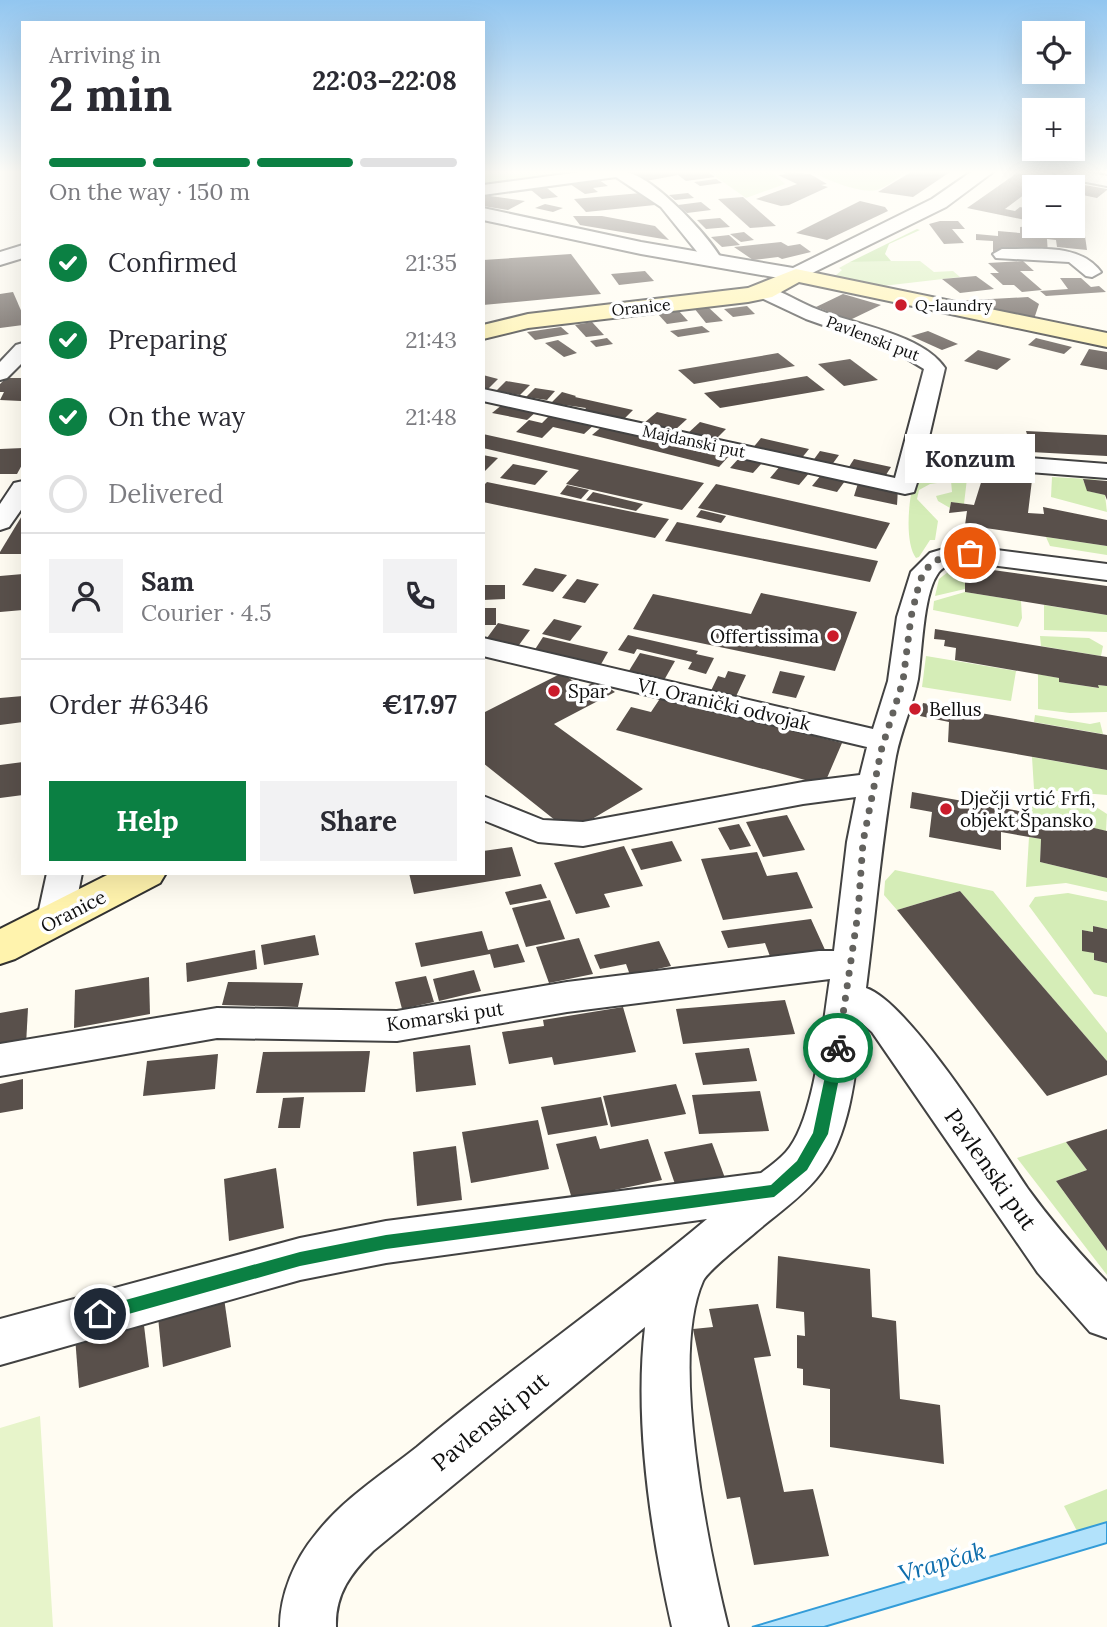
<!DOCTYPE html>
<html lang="en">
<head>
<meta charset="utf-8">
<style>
  body { margin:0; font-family:Lora,serif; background:#f2f2f3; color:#2b2b33; height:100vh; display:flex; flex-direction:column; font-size:26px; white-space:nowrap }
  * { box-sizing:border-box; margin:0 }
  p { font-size:23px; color:#7c7c81 }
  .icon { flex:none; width:38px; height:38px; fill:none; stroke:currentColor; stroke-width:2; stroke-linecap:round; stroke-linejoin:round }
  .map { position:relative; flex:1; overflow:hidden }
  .side { position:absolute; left:21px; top:21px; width:464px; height:854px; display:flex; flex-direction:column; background:#fff; border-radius:0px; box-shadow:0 7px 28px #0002 }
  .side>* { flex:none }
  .tools { position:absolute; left:1022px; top:21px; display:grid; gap:14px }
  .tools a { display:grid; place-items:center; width:63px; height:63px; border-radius:0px; background:#fff; box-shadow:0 7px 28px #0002; font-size:35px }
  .pin { position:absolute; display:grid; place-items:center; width:60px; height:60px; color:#fff; margin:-30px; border:4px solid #fff; border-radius:50%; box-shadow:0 2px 7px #0007 }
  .courier { position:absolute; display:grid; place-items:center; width:70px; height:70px; margin:-35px; border:5px solid #0b8043; border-radius:50%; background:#fff; color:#222; box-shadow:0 2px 9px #0007 }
  .bubble { position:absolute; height:49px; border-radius:0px; background:#fff; box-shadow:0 7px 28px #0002; font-size:23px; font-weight:700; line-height:49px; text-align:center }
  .summary em { font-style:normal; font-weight:700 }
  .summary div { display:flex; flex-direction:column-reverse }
  .summary { display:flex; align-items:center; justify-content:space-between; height:119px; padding:0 28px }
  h1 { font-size:46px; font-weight:700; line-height:52px }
  .bar { display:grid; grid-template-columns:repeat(4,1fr); gap:10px 7px; align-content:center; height:84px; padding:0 28px }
  .bar i { height:9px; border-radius:5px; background:#e1e1e2 }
  .bar .selected { background:#0b8043 }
  .bar p { grid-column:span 4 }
  .line { display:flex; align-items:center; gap:18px; padding:0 28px; border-top:2px solid #e1e1e2 }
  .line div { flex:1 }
  .round { display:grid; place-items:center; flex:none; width:74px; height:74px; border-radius:0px; background:#f2f2f3 }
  ol { padding:0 28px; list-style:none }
  li { display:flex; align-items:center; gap:21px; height:77px }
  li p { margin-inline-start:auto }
  li .icon { padding:7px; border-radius:50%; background:#0b8043; color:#fff; stroke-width:4 }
  li:last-child { color:#7c7c81 }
  li i { width:38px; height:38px; border:4px solid #e1e1e2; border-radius:50% }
  .action { display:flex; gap:14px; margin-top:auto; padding:14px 28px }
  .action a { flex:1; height:80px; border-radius:0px; background:#0b8043; color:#fff; font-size:28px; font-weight:700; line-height:80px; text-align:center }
  .action a+a { background:#f2f2f3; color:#2b2b33 }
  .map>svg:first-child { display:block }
</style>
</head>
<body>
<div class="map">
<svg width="1107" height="1627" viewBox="0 0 1107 1627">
  <rect width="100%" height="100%" fill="#fffcf2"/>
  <g fill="#d5edb7">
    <path d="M483,172H596L483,187Z"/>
    <path d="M709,172H772L785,184L746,198Z"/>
    <path d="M813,172H906C897,178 887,187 877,190C861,194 826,180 813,172Z"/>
    <path d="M920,261L934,272L953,271L960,277L874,287L835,276L842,270L839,268L850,262Z"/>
    <path d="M919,467L968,470L964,504L951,502L950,508L938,501L936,496L952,492L951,481L930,484L919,490L917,499L938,521L935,540H930L919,557L916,558C903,541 909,486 919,467Z"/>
    <path d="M1052,477L1107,480H1083L1088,491L1105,495L1107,512L1051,497Z"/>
    <path d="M1046,537L1107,546V555L1050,546Z"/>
    <path d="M957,565L954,575L965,580V589L935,596L939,579Z"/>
    <path d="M965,592L1021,601L1022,618L1018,627L933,610L934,601Z"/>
    <path d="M1044,605L1107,615V632L1044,630Z"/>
    <path d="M1040,636L1089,638L1103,646L1101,656L1041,646Z"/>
    <path d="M926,656L1016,671L1011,701L922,687Z"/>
    <path d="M1038,674L1059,678V682L1098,688V685L1107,686V712L1070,713L1038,709Z"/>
    <path d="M1035,715L1090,724L1100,722L1103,734L1034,722Z"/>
    <path d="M1032,757L1107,770V795L1034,789Z"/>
    <path d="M1030,799L1090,803L1107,814L1106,831L1030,813Z"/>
    <path d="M1029,837L1041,839L1040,862L1107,878V892L1066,883L1026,887Z"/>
    <path d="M895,870L993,891L1107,1033V1061L960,891L897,910L884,895L885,881Z"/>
    <path d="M1068,893L1107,901V929L1093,926V932L1082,930V950L1094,953V960L1107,963V997L1094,994L1029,906L1035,897Z"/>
    <path d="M1066,1142L1087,1170L1056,1181L1107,1251V1275L1017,1158Z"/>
    <path d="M1107,1489V1522L1077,1531L1064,1506Z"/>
  </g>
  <path fill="#b9df95" d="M917,229L920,230L889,244L885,254L891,261H920L850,262Z"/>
  <path fill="#e7f4ca" d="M40,1416L53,1627H0V1428Z"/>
  <path fill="#b2e2fb" stroke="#339cd8" stroke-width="2" d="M1107,1522V1543L824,1627H752Z"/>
  <g fill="#59504b">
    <path d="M633,172H708L715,177L686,181L678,175L646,181Z"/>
    <path d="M783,172L810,174L827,184L821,185L828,187L789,205L781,206L756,199L797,184L778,175L786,174Z"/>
    <path d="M911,172H950L913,197L878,192Z"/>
    <path d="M1017,173L1107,189V190L1097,198L1073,193V187L1037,185L1005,209L1015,211L1020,207L1034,210V218L1030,221L967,208Z"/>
    <path d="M716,179L722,183L700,186L694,182Z"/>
    <path d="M599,180L608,186L593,188L598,192L585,194L570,184Z"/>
    <path d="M547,188L558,197L542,199L531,190Z"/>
    <path d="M641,193L655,205L586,212L574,199Z"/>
    <path d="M688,193L694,198L675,200L669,195Z"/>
    <path d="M483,195L525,201L508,210L483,206Z"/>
    <path d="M743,197L776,226L750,228L718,199Z"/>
    <path d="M860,201L885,207L888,211L827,240L796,233Z"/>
    <path d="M701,202L711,210L687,213L678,205Z"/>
    <path d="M545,204L563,208L553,212L535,208Z"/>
    <path d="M573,216H602L655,226L669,240L580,225Z"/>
    <path d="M720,218L730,227L706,229L697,220Z"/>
    <path d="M940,221H958L965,229H952L964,243L944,244L929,224Z"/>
    <path d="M1030,226L1046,227L1047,236H1056V233L1085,236L1087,250L1057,247L1056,240L1047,239L1048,254L1014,248L1015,254L993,252V241L976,240V234L998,236V231L1020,233V227Z"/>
    <path d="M744,232L754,240L741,242L730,234Z"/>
    <path d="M729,235L740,245L722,247L711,237Z"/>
    <path d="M781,242L788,246L800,244L811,252L782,259L778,257L753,260L734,247Z"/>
    <path d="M571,254L601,294L483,305V260Z"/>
    <path d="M1023,261L1034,271H1020L1042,290L1022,292L1014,285H1003L990,273H999L988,263Z"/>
    <path d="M645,271L654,281L619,285L611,274Z"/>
    <path d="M976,276L994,289L960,293L942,279Z"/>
    <path d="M1060,278H1081L1091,287L1099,286L1106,292L1046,296L1040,291L1068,289Z"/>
    <path d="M13,292L23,315V325L0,328V294Z"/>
    <path d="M843,294L881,305L850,320L816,307Z"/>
    <path d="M1028,297L1039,304L1034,319L955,301Z"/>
    <path d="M707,306L723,321L706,323L694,308Z"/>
    <path d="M747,306L755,314L733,317L724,309Z"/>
    <path d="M678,310L688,321L667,324L657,313Z"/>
    <path d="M592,322L604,335L586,337L575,325Z"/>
    <path d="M702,326L710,332L678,337L670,331Z"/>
    <path d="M561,327L569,334L535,340L527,332Z"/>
    <path d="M928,331L958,344L942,350L911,336Z"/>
    <path d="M607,338L613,344L596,347L590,341Z"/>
    <path d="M1036,338L1072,347L1064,354L1028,345Z"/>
    <path d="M558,340L577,353L564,357L545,343Z"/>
    <path d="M1089,349L1107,352V370L1080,365Z"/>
    <path d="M978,350L1011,359L997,370L964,361Z"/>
    <path d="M778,353L795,366L694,384L678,370Z"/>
    <path d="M850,359L878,380L844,386L818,364Z"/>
    <path d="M483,375L498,379L488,389H483Z"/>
    <path d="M807,376L825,390L720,408L704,393Z"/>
    <path d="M6,378H23L21,401L0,400L4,392H0V384Z"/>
    <path d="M506,381L530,385L520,395L496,391Z"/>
    <path d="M535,388L555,391L547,400L526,397Z"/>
    <path d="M562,392L576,396L575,397L633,410L623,420L583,412L586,408L551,403Z"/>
    <path d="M503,404L537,411L527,420L492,413Z"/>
    <path d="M657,412L687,419L675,430L644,423Z"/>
    <path d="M552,413L596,423L584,434L553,427L542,438L516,432L529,420L542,423Z"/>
    <path d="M700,422L726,429L714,441L687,434Z"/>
    <path d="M604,425L729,456L719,467L592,435Z"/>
    <path d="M1026,431L1107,435V456L1012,451L1009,440L1029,441Z"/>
    <path d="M483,434L704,483L682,510L566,484L579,470L483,448Z"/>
    <path d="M761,438L809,449L801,459L752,449Z"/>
    <path d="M23,448V463L17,474H0V449Z"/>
    <path d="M820,451L839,455L831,466L812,462Z"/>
    <path d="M483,455L498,458L483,473Z"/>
    <path d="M740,457L762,463L753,473L730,468Z"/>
    <path d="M854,459L891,467L884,478L847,470Z"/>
    <path d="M513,464L548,471L535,485L500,478Z"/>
    <path d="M781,465L810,472L799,485L770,478Z"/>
    <path d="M984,473L1022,476L1023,479L1032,480L1028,513L1044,514L1043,507L1107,520V546L965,525L967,511L949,513L951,502L974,505Z"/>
    <path d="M821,475L845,481L837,492L812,486Z"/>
    <path d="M1083,479L1107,481V500L1105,495L1087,491Z"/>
    <path d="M859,480L898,488L897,505L854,496Z"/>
    <path d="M487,482L633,512L669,519L655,538L483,502V486Z"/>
    <path d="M716,484L890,523L876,549L698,508Z"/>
    <path d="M567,485L589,490L581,499L560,494Z"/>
    <path d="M593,492L643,504L636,511L586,500Z"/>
    <path d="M701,510L726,516L721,523L696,517Z"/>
    <path d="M23,514V554H0V552Z"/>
    <path d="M677,522L878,561L870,582L665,541Z"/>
    <path d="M957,565L1107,586V615L965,592V580L953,575Z"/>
    <path d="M535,568L567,575L553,592L522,585Z"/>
    <path d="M23,574V610L0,612V576Z"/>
    <path d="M577,579L599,584L585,603L562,598Z"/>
    <path d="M483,585H505V599L483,600Z"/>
    <path d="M761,593L857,612L835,671L633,629L653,594L751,614Z"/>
    <rect x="483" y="608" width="13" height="17"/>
    <path d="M554,619L582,626L570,641L542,634Z"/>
    <path d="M498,623L530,630L516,649L484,642Z"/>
    <path d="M935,629L1107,657V686L1098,685L1099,688L1059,682V678L955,660L956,648L944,646L945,640L934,639Z"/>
    <path d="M628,635L698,651L696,654L714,658L706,674L688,669L692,662L637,649L634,654L618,650Z"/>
    <path d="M543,637L608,652L600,666L534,651Z"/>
    <path d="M640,653L675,661L663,682L627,674Z"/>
    <path d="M728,671L746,675L732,705L707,699L718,676L725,678Z"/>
    <path d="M780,671L805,676L796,698L772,693Z"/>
    <path d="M562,673L583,688L598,680L615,692L554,724L643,789L570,832L483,763V713Z"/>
    <path d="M23,696V722L0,725V698Z"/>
    <path d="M661,697L842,743L824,785L616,730L631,707L651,712Z"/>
    <path d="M923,703L1107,735V770L948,742L949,722L920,716Z"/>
    <path d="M23,762V795L0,798V765Z"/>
    <path d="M912,792L1030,813L1107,831V878L1040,862L1041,839L1001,832V850L929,837L932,812L910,808Z"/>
    <path d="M787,815L805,850L763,857L746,822Z"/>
    <path d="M739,824L751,846L730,850L718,828Z"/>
    <path d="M672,841L682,861L641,870L631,849Z"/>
    <path d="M624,846L643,886L604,894L610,907L576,914L554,863Z"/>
    <path d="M512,847L521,876L414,894L409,873H483V851Z"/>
    <path d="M757,852L767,876L797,872L813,908L723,920L701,859Z"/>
    <path d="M541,884L547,898L510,905L505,892Z"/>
    <path d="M960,891L1107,1061V1075L1047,1096L897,910Z"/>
    <path d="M550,900L565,939L526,947L512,908Z"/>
    <path d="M811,919L826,952L771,959L765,943L728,948L721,931Z"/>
    <path d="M1093,926L1107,929V963L1094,960V953L1082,951V930L1093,932Z"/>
    <path d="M482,931L488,950L518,944L525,962L494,968L490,954L421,967L415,943Z"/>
    <path d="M315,935L319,955L264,965L261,945Z"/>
    <path d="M579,938L593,974L549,983L536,947Z"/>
    <path d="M659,941L671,966L630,975L626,964L600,969L594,955Z"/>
    <path d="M255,950L257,969L187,982L186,963Z"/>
    <path d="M474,970L481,991L439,1001L433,979Z"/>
    <path d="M426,976L434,1002L402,1009L395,982Z"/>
    <path d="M149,977L150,1014L74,1028L75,990Z"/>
    <path d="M228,982L303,983L298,1007L222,1005Z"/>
    <path d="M785,1000L795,1034L683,1044L676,1009Z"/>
    <path d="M623,1007L636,1052L554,1065L552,1057L509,1064L502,1032L544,1026L543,1020Z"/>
    <path d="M28,1008L26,1045L0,1050V1013Z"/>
    <path d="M470,1045L476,1085L416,1092L413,1052Z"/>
    <path d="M749,1048L757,1081L703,1085L695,1053Z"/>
    <path d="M370,1051L365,1092L256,1093L263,1052Z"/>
    <path d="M218,1054L215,1089L143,1096L147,1061Z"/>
    <path d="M23,1079V1109L0,1113V1084Z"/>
    <path d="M676,1084L686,1114L611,1127L603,1096Z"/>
    <path d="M760,1091L769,1131L699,1134L692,1095Z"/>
    <path d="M304,1097L300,1128H278L283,1098Z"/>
    <path d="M601,1097L608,1125L548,1135L541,1107Z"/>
    <path d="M538,1120L549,1169L471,1183L462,1132Z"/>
    <path d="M1107,1129V1251L1056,1181L1087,1170L1066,1142Z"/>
    <path d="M596,1136L600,1149L648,1139L662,1180L572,1199L556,1144Z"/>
    <path d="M712,1143L725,1178L676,1187L664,1152Z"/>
    <path d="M456,1146L462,1200L417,1206L413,1152Z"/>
    <path d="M276,1168L284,1228L229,1241L224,1179Z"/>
    <path d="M778,1256L870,1269L872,1317L896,1321L900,1399L940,1405L944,1464L830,1447V1389L803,1385V1369L797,1368V1335L805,1336L804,1312L776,1308Z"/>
    <path d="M224,1298L231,1347L163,1367L158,1317Z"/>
    <path d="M758,1304L771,1356L754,1358L784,1492L813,1489L829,1556L754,1565L740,1497L727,1499L693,1329L713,1327L709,1309Z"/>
    <path d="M143,1317L149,1367L79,1388L75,1337Z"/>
  </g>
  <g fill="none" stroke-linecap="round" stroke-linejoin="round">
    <defs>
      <g id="minor">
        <path d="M580,172C595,172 617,168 630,173C657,181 709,236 722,260L713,265L707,264L661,207L616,177L483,195V185Z"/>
        <path d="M1053,172H1087L1107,176V186L1060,177Z"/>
        <path d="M1002,249C1035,250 1079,242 1101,272L1092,277L1086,276L1069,262L996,258L993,254Z"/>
        <path d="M764,286C783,291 800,303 819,310C856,325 922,334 945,368L926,450L1107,464V478L923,464L914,492L905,494L483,401V389L895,478L924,369L891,349L806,319L757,296L755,292L757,288Z"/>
        <path d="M23,343V362L7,378L0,380V362L16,345Z"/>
        <path d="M23,481V507L9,527L0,530V504L14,483Z"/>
        <path d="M957,545L1107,564V580L959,561C951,564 941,567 937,575C923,596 922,653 918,679C913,705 901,730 896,756C882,834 876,910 866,988C909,1002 999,1146 1028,1189C1052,1222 1079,1253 1107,1282V1338L1090,1332L1038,1273L872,1032L862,1023C855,1073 851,1139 816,1179C799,1199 777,1214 757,1231C746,1241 708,1270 703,1281C669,1357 708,1546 728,1627H672C651,1534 634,1421 645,1327L373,1551C351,1573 335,1594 336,1627H280C280,1594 295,1559 316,1534C343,1499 383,1474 417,1447C511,1368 613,1298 707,1219L386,1263L300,1280L0,1365V1319L300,1238L386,1221L761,1173C769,1167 779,1160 786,1152C815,1120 823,1022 830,979L567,1012L397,1041L217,1038L0,1076V1044L217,1008L397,1011L567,982L819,951H834L847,842L856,797L803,804L583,846L538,842L483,820V796L543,820L583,822L803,782L860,775L867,747L483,656V638L873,729L888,681L897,617L911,572L930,553Z"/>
        <path d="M47,873H82L73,919L68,928L55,932L42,928L37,919Z"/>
      </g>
      <g id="tertiary">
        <path d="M971,172H993L946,207L796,281L641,254L483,220V208L641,242L793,268L932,199Z"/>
        <path d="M23,245V258L0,265V252Z"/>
      </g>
      <g id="secondary">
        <path d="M796,269L1107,333V347L799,282L772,297L748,302L528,328L483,339V325L528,314L748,288Z"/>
        <path d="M111,873H166L160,883L15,959L0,964V929Z"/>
      </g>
    </defs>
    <use href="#minor" stroke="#424242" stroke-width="4"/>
    <use href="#tertiary" stroke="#424242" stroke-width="4"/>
    <use href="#secondary" stroke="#313131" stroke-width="4"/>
    <use href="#minor" fill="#fff" fill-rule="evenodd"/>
    <use href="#tertiary" fill="#fff" fill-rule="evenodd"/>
    <use href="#secondary" fill="#fff3ad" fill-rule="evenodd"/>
  </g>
  <linearGradient id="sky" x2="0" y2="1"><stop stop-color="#92c6f0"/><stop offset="0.43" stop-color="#fffef9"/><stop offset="1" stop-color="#fffef9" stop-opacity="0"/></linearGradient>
  <rect width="1107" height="400" fill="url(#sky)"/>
  <path fill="#0b8043" d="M838,1042L845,1048L828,1134L807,1170L774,1197L386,1249L300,1266L100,1322L94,1320L92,1314L94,1309L100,1307L300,1252L386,1235L771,1185L797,1161L813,1133L831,1048Z"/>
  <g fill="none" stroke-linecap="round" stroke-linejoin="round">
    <path stroke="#63625e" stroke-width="7" stroke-dasharray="0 12.6" d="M838,1048L858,913L863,842L881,751L903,681L911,617L920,580L929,566L939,559L957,553H970"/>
  </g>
  <g fill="#cb1c2b" stroke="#fff" stroke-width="2.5">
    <circle cx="901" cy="305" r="7"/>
    <circle cx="833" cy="636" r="7"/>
    <circle cx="554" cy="691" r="7"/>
    <circle cx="915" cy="709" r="7"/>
    <circle cx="946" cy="809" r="7"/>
  </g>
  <g text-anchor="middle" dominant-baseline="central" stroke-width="7" stroke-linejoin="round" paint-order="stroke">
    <g font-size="16" fill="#0f0f0f" stroke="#fff" text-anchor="start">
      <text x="915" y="305">Q-laundry</text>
    </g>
    <g font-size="16" fill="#0f0f0f" stroke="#fff">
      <text transform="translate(641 307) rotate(-6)">Oranice</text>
      <text transform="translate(873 338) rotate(21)">Pavlenski put</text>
      <text transform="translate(694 441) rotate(12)">Majdanski put</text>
    </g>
    <g font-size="19" fill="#0f0f0f" stroke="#fff" text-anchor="start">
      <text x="819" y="636" text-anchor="end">Offertissima</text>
      <text x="568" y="691">Spar</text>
      <text x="929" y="709">Bellus</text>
      <text x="960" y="798">Dječji vrtić Frfi,<tspan x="960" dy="22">objekt Špansko</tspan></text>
    </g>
    <g font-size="19" fill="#0f0f0f" stroke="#fff">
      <text transform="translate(724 704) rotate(13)">VI. Oranički odvojak</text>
      <text transform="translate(73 911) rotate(-27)">Oranice</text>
      <text transform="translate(445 1016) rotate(-8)">Komarski put</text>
    </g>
    <g font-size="23" fill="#0f0f0f" stroke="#fff">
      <text transform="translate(991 1169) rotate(55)">Pavlenski put</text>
      <text transform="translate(490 1421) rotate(-39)">Pavlenski put</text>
    </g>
    <g font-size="24" font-style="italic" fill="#0e6dac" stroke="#fff">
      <text transform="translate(942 1562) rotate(-16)">Vrapčak</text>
    </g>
  </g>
</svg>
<div class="tools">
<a><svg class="icon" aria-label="locate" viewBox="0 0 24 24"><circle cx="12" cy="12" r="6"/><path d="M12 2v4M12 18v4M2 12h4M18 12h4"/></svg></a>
<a>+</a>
<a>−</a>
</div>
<div class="pin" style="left:970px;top:553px;background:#ea580c"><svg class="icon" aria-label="bag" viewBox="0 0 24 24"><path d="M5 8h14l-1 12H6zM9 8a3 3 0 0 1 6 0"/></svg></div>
<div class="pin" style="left:100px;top:1314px;background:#1f2937"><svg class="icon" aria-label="home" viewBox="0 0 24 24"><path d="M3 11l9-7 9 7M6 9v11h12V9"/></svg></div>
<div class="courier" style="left:838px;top:1048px"><svg class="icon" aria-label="bike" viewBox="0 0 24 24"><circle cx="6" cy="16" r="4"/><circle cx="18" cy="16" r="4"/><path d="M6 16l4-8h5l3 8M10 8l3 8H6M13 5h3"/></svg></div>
<div class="bubble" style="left:905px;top:434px;width:130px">Konzum</div>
<section class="side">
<div class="summary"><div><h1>2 min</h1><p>Arriving in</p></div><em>22:03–22:08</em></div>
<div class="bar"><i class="selected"></i><i class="selected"></i><i class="selected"></i><i></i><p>On the way · 150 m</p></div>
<ol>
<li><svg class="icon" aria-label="check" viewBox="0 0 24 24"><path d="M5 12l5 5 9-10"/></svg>Confirmed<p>21:35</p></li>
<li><svg class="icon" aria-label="check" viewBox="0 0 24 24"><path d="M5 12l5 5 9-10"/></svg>Preparing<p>21:43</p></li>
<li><svg class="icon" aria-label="check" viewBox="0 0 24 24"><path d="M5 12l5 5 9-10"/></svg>On the way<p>21:48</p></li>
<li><i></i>Delivered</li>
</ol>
<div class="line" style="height:126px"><a class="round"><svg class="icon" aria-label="person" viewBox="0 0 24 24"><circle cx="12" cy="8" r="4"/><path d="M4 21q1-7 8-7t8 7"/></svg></a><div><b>Sam</b><p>Courier · 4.5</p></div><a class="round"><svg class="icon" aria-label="phone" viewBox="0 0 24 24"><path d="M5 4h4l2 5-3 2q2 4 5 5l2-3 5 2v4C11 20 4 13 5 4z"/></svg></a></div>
<div class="line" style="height:91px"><div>Order #6346</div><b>€17.97</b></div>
<div class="action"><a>Help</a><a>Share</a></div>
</section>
</div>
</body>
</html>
